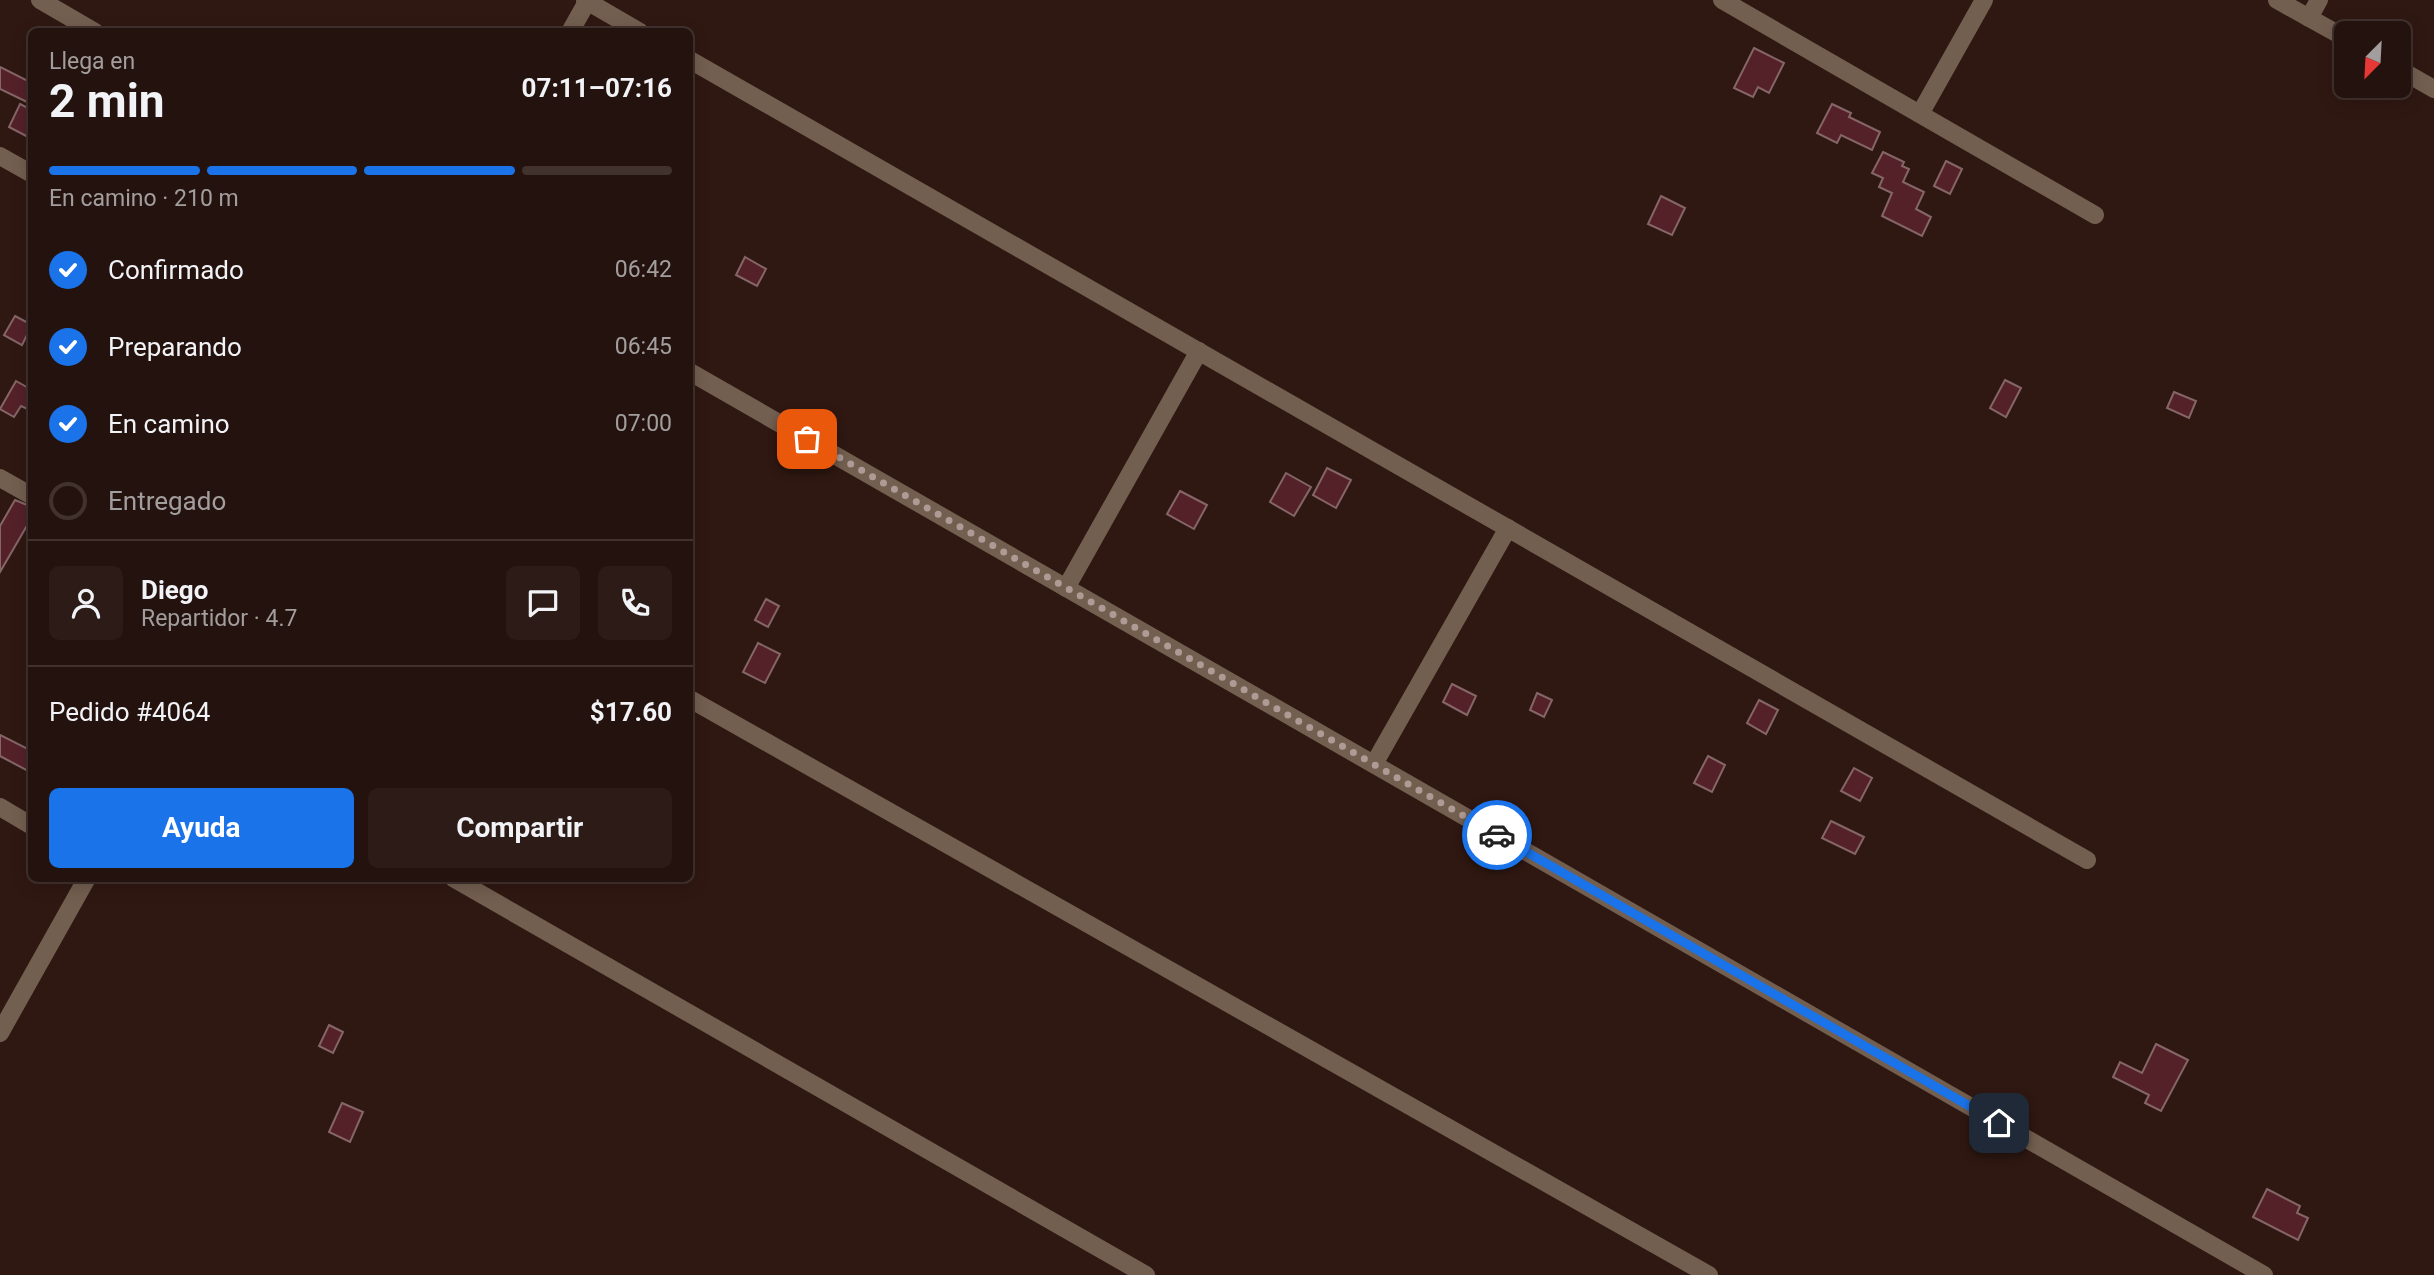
<!DOCTYPE html>
<html lang="es">
<head>
<meta charset="utf-8">
<style>
  body { margin:0; font-family:Roboto,sans-serif; background:#2c1b17; color:#f1f3f6; height:100vh; display:flex; flex-direction:column; font-size:26px; white-space:nowrap }
  * { box-sizing:border-box; margin:0 }
  p { font-size:23px; color:#a39e9e }
  .icon { flex:none; width:38px; height:38px; fill:none; stroke:currentColor; stroke-width:2; stroke-linecap:round; stroke-linejoin:round }
  .map { position:relative; flex:1; overflow:hidden }
  .side { position:absolute; left:28px; top:28px; width:665px; height:854px; display:flex; flex-direction:column; background:#24120e; border-radius:10px; box-shadow:0 4px 18px #0003,0 0 0 2px #41322e }
  .side>* { flex:none }
  .needle { width:46px; rotate:204deg }
  .tools { position:absolute; left:2334px; top:21px; display:grid; gap:14px }
  .tools a { display:grid; place-items:center; width:77px; height:77px; border-radius:10px; background:#24120e; box-shadow:0 4px 18px #0003,0 0 0 2px #41322e; font-size:35px }
  .pin { position:absolute; display:grid; place-items:center; width:60px; height:60px; color:#fff; margin:-30px; border-radius:14px; box-shadow:0 4px 10px #0006 }
  .courier { position:absolute; display:grid; place-items:center; width:70px; height:70px; margin:-35px; border:5px solid #1a73e8; border-radius:50%; background:#fff; color:#222; box-shadow:0 2px 9px #0007 }
  .headline em { font-style:normal; font-weight:700 }
  .headline div { display:flex; flex-direction:column-reverse }
  .headline { display:flex; align-items:center; justify-content:space-between; height:119px; padding:0 21px }
  h1 { font-size:46px; font-weight:700; line-height:52px }
  .bar { display:grid; grid-template-columns:repeat(4,1fr); gap:10px 7px; align-content:center; height:84px; padding:0 21px }
  .bar i { height:9px; border-radius:5px; background:#41322e }
  .bar .active { background:#1a73e8 }
  .bar p { grid-column:span 4 }
  .line { display:flex; align-items:center; gap:18px; padding:0 21px; border-top:2px solid #41322e }
  .line div { flex:1 }
  .round { display:grid; place-items:center; flex:none; width:74px; height:74px; border-radius:10px; background:#2c1b17 }
  ol { padding:0 21px; list-style:none }
  li { display:flex; align-items:center; gap:21px; height:77px }
  li p { margin-inline-start:auto }
  li .icon { padding:7px; border-radius:50%; background:#1a73e8; color:#fff; stroke-width:4 }
  li:last-child { color:#a39e9e }
  li i { width:38px; height:38px; border:4px solid #41322e; border-radius:50% }
  .action { display:flex; gap:14px; margin-top:auto; padding:14px 21px }
  .action a { flex:1; height:80px; border-radius:10px; background:#1a73e8; color:#fff; font-size:28px; font-weight:700; line-height:80px; text-align:center }
  .action a+a { background:#2c1b17; color:#f1f3f6 }
  .map>svg:first-child { display:block }
</style>
</head>
<body>
<div class="map">
<svg width="2434" height="1275" viewBox="0 0 2434 1275">
  <rect width="100%" height="100%" fill="#301812"/>
  <g fill="#542129" stroke="#856668" stroke-width="2">
    <path d="M1754,48L1784,63L1769,93L1758,87L1753,97L1734,88Z"/>
    <path d="M0,67L32,83L27,102L0,89Z"/>
    <path d="M20,104L32,110V139L9,127Z"/>
    <path d="M1832,104L1851,113L1849,117L1880,132L1872,150L1841,135L1837,143L1817,133Z"/>
    <path d="M1883,152L1904,162L1902,166L1909,169L1903,182L1924,192L1916,209L1931,217L1922,236L1882,216L1892,193L1879,187L1883,178L1872,173Z"/>
    <path d="M1946,161L1962,169L1950,194L1934,186Z"/>
    <path d="M1661,196L1685,208L1672,235L1648,224Z"/>
    <path d="M745,257L766,269L757,286L736,275Z"/>
    <path d="M15,316L32,325L22,345L4,335Z"/>
    <path d="M2005,380L2021,388L2006,417L1990,408Z"/>
    <path d="M16,381L32,390V411L21,406L14,417L0,409Z"/>
    <path d="M2174,392L2196,401L2189,418L2167,408Z"/>
    <path d="M1327,468L1351,480L1336,508L1313,495Z"/>
    <path d="M1286,473L1311,487L1294,516L1270,502Z"/>
    <path d="M1180,491L1207,505L1194,529L1167,514Z"/>
    <path d="M15,500L32,507V517L0,572V526Z"/>
    <path d="M766,599L779,606L768,627L755,620Z"/>
    <path d="M758,643L780,654L765,683L743,672Z"/>
    <path d="M1452,684L1476,696L1467,715L1443,702Z"/>
    <path d="M1537,693L1552,700L1544,717L1530,710Z"/>
    <path d="M1759,700L1778,710L1766,734L1747,723Z"/>
    <path d="M0,735L32,751V773L0,756Z"/>
    <path d="M1708,756L1725,765L1712,792L1694,783Z"/>
    <path d="M1854,768L1872,778L1860,801L1841,791Z"/>
    <path d="M1831,821L1864,837L1855,854L1822,838Z"/>
    <path d="M329,1025L343,1032L333,1053L319,1046Z"/>
    <path d="M2156,1044L2188,1060L2161,1111L2145,1103L2149,1095L2113,1077L2120,1062L2142,1073Z"/>
    <path d="M342,1103L363,1112L350,1142L329,1132Z"/>
    <path d="M2267,1189L2300,1206L2297,1213L2308,1218L2298,1240L2253,1217Z"/>
  </g>
  <g fill="none" stroke-linecap="round" stroke-linejoin="round">
    <g stroke="#735f50" stroke-width="18">
      <path d="M40,0L95,32"/>
      <path d="M585,0L640,32"/>
      <path d="M1722,0L2095,215"/>
      <path d="M2277,0L2347,39"/>
      <path d="M2309,18L2319,0"/>
      <path d="M570,32L588,0"/>
      <path d="M690,60L2087,860"/>
      <path d="M2399,69L2434,89"/>
      <path d="M1920,114L1984,0"/>
      <path d="M0,156L32,174"/>
      <path d="M690,372L2264,1275"/>
      <path d="M0,478L32,496"/>
      <path d="M1066,588L1199,351"/>
      <path d="M690,699L1709,1275"/>
      <path d="M1374,764L1508,528"/>
      <path d="M0,807L32,826"/>
      <path d="M453,878L1146,1275"/>
      <path d="M0,1033L87,878"/>
    </g>
  </g>
  <g fill="none" stroke-linecap="round" stroke-linejoin="round">
    <path stroke="#af9b96" stroke-width="7" stroke-dasharray="0 12.6" d="M807,439L1497,835"/>
    <path stroke="#1a73e8" stroke-width="9" d="M1497,835L1999,1123"/>
  </g>
</svg>
<div class="tools">
<a><svg class="needle" viewBox="-14 -14 28 28"><path d="M0-13l5 13h-10z" fill="#e53935"/><path d="M0 13l5-13h-10z" fill="#a39e9e"/></svg></a>
</div>
<div class="pin" style="left:807px;top:439px;background:#ea580c"><svg class="icon" aria-label="bag" viewBox="0 0 24 24"><path d="M5 8h14l-1 12H6zM9 8a3 3 0 0 1 6 0"/></svg></div>
<div class="pin" style="left:1999px;top:1123px;background:#1f2937"><svg class="icon" aria-label="home" viewBox="0 0 24 24"><path d="M3 11l9-7 9 7M6 9v11h12V9"/></svg></div>
<div class="courier" style="left:1497px;top:835px"><svg class="icon" aria-label="car" viewBox="0 0 24 24"><path d="M5 17H2v-5l4-1 3-4h7l3 4 3 1v5h-3M9 17h6M6 11h13"/><circle cx="7" cy="17" r="2"/><circle cx="17" cy="17" r="2"/></svg></div>
<section class="side">
<div class="headline"><div><h1>2 min</h1><p>Llega en</p></div><em>07:11–07:16</em></div>
<div class="bar"><i class="active"></i><i class="active"></i><i class="active"></i><i></i><p>En camino · 210 m</p></div>
<ol>
<li><svg class="icon" aria-label="check" viewBox="0 0 24 24"><path d="M5 12l5 5 9-10"/></svg>Confirmado<p>06:42</p></li>
<li><svg class="icon" aria-label="check" viewBox="0 0 24 24"><path d="M5 12l5 5 9-10"/></svg>Preparando<p>06:45</p></li>
<li><svg class="icon" aria-label="check" viewBox="0 0 24 24"><path d="M5 12l5 5 9-10"/></svg>En camino<p>07:00</p></li>
<li><i></i>Entregado</li>
</ol>
<div class="line" style="height:126px"><a class="round"><svg class="icon" aria-label="person" viewBox="0 0 24 24"><circle cx="12" cy="8" r="4"/><path d="M4 21q1-7 8-7t8 7"/></svg></a><div><b>Diego</b><p>Repartidor · 4.7</p></div><a class="round"><svg class="icon" aria-label="chat" viewBox="0 0 24 24"><path d="M4 5h16v11H9l-5 4z"/></svg></a><a class="round"><svg class="icon" aria-label="phone" viewBox="0 0 24 24"><path d="M5 4h4l2 5-3 2q2 4 5 5l2-3 5 2v4C11 20 4 13 5 4z"/></svg></a></div>
<div class="line" style="height:91px"><div>Pedido #4064</div><b>$17.60</b></div>
<div class="action"><a>Ayuda</a><a>Compartir</a></div>
</section>
</div>
</body>
</html>
